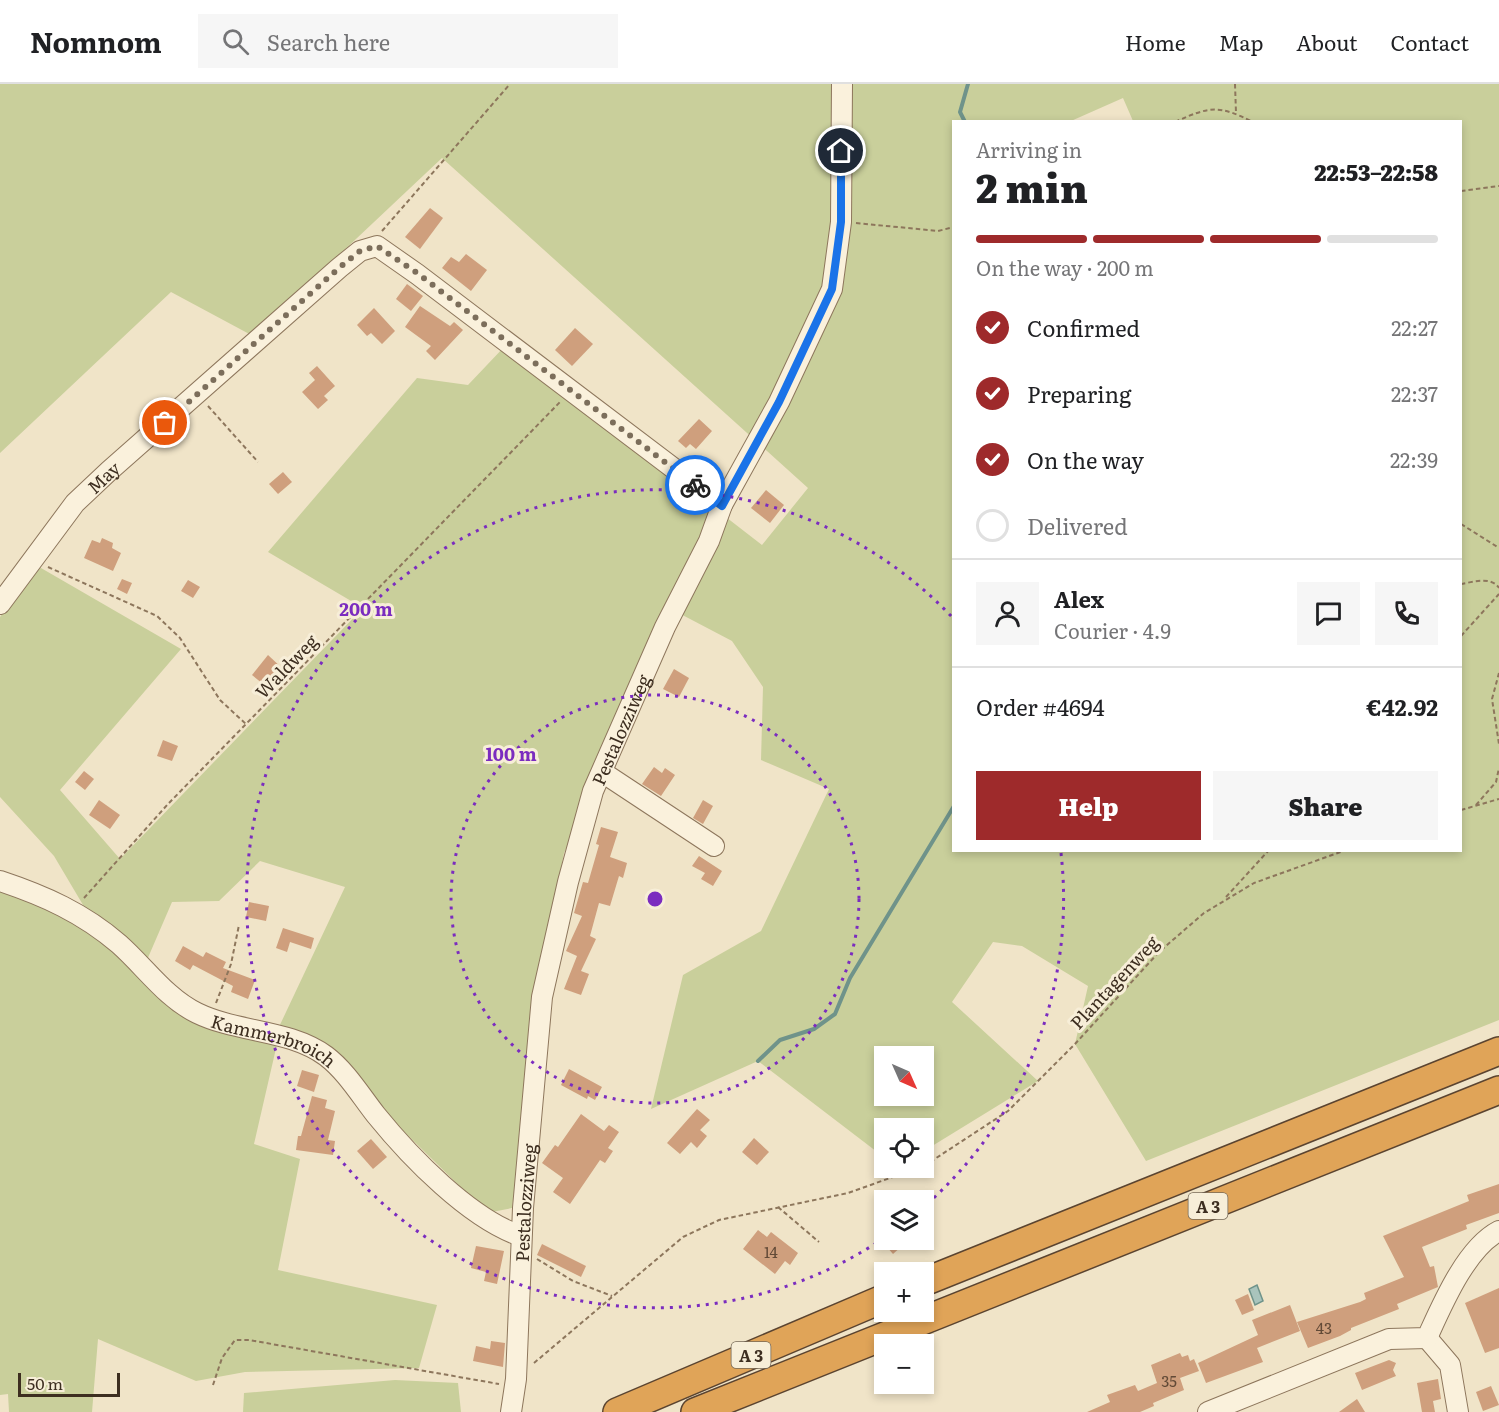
<!DOCTYPE html>
<html lang="en">
<head>
<meta charset="utf-8">
<style>
  body { margin:0; font-family:Literata,serif; background:#f6f6f6; color:#202124; height:100vh; display:flex; flex-direction:column; font-size:22px; white-space:nowrap }
  * { box-sizing:border-box; margin:0 }
  p { font-size:20px; color:#757577 }
  .icon { flex:none; width:33px; height:33px; fill:none; stroke:currentColor; stroke-width:2; stroke-linecap:round; stroke-linejoin:round }
  .map { position:relative; flex:1; overflow:hidden }
  .panel { position:absolute; left:952px; top:36px; width:510px; height:732px; display:flex; flex-direction:column; background:#fff; border-radius:0px; box-shadow:0 3px 9px #0003 }
  .panel>* { flex:none }
  .needle { width:39px; rotate:135deg }
  .tools { position:absolute; left:874px; top:962px; display:grid; gap:12px }
  .tools a { display:grid; place-items:center; width:60px; height:60px; border-radius:0px; background:#fff; box-shadow:0 3px 9px #0003; font-size:30px }
  .scale { position:absolute; left:18px; bottom:15px; width:102px; box-sizing:border-box; padding-left:6px; border:3px solid #3d2e20; border-top:0; font-size:16px; line-height:21px; white-space:nowrap; color:#3d2e20; -webkit-text-stroke:4px #f7eed8; paint-order:stroke }
  .pin { position:absolute; display:grid; place-items:center; width:51px; height:51px; color:#fff; margin:-26px; border:3px solid #fff; border-radius:50%; box-shadow:0 2px 6px #0007 }
  .courier { position:absolute; display:grid; place-items:center; width:60px; height:60px; margin:-30px; border:4px solid #1a73e8; border-radius:50%; background:#fff; color:#222; box-shadow:0 2px 8px #0007 }
  .head em { font-style:normal; font-weight:800 }
  .head div { display:flex; flex-direction:column-reverse }
  .head { display:flex; align-items:center; justify-content:space-between; height:102px; padding:0 24px }
  h1 { font-size:39px; font-weight:800; line-height:45px }
  .bar { display:grid; grid-template-columns:repeat(4,1fr); gap:9px 6px; align-content:center; height:72px; padding:0 24px }
  .bar i { height:8px; border-radius:4px; background:#e0e0e0 }
  .bar .on { background:#9e2a2b }
  .bar p { grid-column:span 4 }
  .line { display:flex; align-items:center; gap:15px; padding:0 24px; border-top:2px solid #e0e0e0 }
  .line div { flex:1 }
  .round { display:grid; place-items:center; flex:none; width:63px; height:63px; border-radius:0px; background:#f6f6f6 }
  ol { padding:0 24px; list-style:none }
  li { display:flex; align-items:center; gap:18px; height:66px }
  li p { margin-inline-start:auto }
  li .icon { padding:6px; border-radius:50%; background:#9e2a2b; color:#fff; stroke-width:4 }
  li:last-child { color:#757577 }
  li i { width:33px; height:33px; border:3px solid #e0e0e0; border-radius:50% }
  .primary-button { display:flex; gap:12px; margin-top:auto; padding:12px 24px }
  .primary-button a { flex:1; height:69px; border-radius:0px; background:#9e2a2b; color:#fff; font-size:24px; font-weight:800; line-height:69px; text-align:center }
  .primary-button a+a { background:#f6f6f6; color:#202124 }
  header { display:flex; align-items:center; gap:36px; box-sizing:border-box; height:84px; padding:0 30px; background:#fff; border-bottom:2px solid #e0e0e0 }
  header strong { font-size:28px }
  nav { display:flex; gap:33px; margin-inline-start:auto; font-size:21px }
  .search { width:420px; height:54px; background:#f6f6f6; display:flex; align-items:center; gap:15px; box-sizing:border-box; padding:0 21px; border-radius:0px; color:#757577; font-size:22px }
  .map>svg:first-child { display:block }
</style>
</head>
<body>
<header>
<strong>Nomnom</strong>
<div class="search"><svg class="icon" aria-label="search" viewBox="0 0 24 24"><circle cx="10" cy="10" r="6"/><path d="M15 15l6 6"/></svg>Search here</div>
<nav><a>Home</a><a>Map</a><a>About</a><a>Contact</a></nav>
</header>
<div class="map">
<svg width="1499" height="1328" viewBox="0 0 1499 1328">
  <rect width="100%" height="100%" fill="#f0e4c8"/>
  <g fill="#c9cf9b" fill-rule="evenodd">
    <path d="M0,0H1499V936L1146,1077L1075,960L1088,902L1022,862L993,858L952,918L1038,997L924,1067V1044H885V1074L758,977L651,1025L683,891L761,847L829,705L761,676L763,603L732,557L671,525L564,769L548,850L512,1124L487,1129L382,1026L278,945L345,803L260,777L219,817L172,818L147,876L86,826L54,772L0,713V533L32,487L41,484L181,565L60,706L120,775L363,524L268,468L417,294L468,301L505,262L762,461L808,404L442,74L253,252L171,208L0,369ZM1123,14L1133,37L1461,38V766H954V38L1071,37ZM885,972H924V1011H885Z"/>
    <path d="M0,807L50,821L80,836L170,920L277,960L254,1060L300,1075L278,1186L437,1221L419,1284L245,1288L196,1297L98,1255L92,1328H9L8,1310L0,1311Z"/>
    <path d="M395,1296L458,1299L461,1328H243L244,1309Z"/>
  </g>
  <path fill="#a9c4bc" stroke="#6f938a" stroke-width="1.5" d="M1257,1201L1263,1217L1255,1221L1249,1205Z"/>
  <g fill="none" stroke-linecap="round" stroke-linejoin="round">
    <g stroke="#6f938a" stroke-width="4">
      <path d="M965,38L960,28L968,0"/>
      <path d="M758,977L780,956L814,945L835,930L850,894L954,722"/>
    </g>
  </g>
  <g fill="#cf9f7d">
    <path d="M430,124L443,134L420,165L405,153Z"/>
    <path d="M466,170L487,186L471,207L442,184L451,173L459,178Z"/>
    <path d="M407,200L423,212L411,227L396,215Z"/>
    <path d="M420,222L450,242L454,238L463,246L435,276L426,267L431,262L405,243Z"/>
    <path d="M374,224L395,247L382,260L371,249L367,252L357,241Z"/>
    <path d="M575,244L593,260L572,282L555,266Z"/>
    <path d="M317,282L335,302L324,312L328,316L318,325L302,308L315,296L309,289Z"/>
    <path d="M699,335L712,347L696,365L690,360L686,364L678,357Z"/>
    <path d="M283,388L292,398L278,410L269,400Z"/>
    <path d="M766,406L784,421L770,439L751,424Z"/>
    <path d="M102,454L113,459L112,464L121,469L113,487L84,474L92,456L100,459Z"/>
    <path d="M122,495L132,499L127,510L117,505Z"/>
    <path d="M188,496L200,503L193,514L181,507Z"/>
    <path d="M268,571L283,585L268,604L252,591Z"/>
    <path d="M674,585L689,594L679,613L663,605Z"/>
    <path d="M163,656L178,662L172,677L157,672Z"/>
    <path d="M654,683L662,689L665,684L675,691L661,712L642,700Z"/>
    <path d="M84,687L94,695L85,706L75,698Z"/>
    <path d="M99,716L120,731L110,745L89,731Z"/>
    <path d="M703,716L713,722L703,740L693,734Z"/>
    <path d="M601,743L618,748L610,773L627,779L623,794L619,792L610,822L599,819L590,852L596,855L581,887L589,890L581,911L564,905L577,872L566,867L582,832L574,829L583,798L588,799L599,761L596,760Z"/>
    <path d="M699,772L722,787L713,802L701,795L705,789L692,782Z"/>
    <path d="M249,818L269,822L266,837L246,833Z"/>
    <path d="M283,844L314,854L311,865L290,858L287,868L276,864Z"/>
    <path d="M183,862L203,873L206,868L226,878L223,884L255,896L248,915L231,908L233,902L193,881L190,886L175,877Z"/>
    <path d="M569,985L602,1003L595,1016L588,1012L587,1015L561,1001Z"/>
    <path d="M302,986L319,991L314,1008L297,1002Z"/>
    <path d="M312,1012L327,1016L325,1024L335,1027L328,1056L335,1057L333,1071L296,1066L298,1052H301Z"/>
    <path d="M697,1025L710,1036L700,1046L707,1052L697,1064L691,1058L680,1070L667,1059Z"/>
    <path d="M581,1030L604,1047L609,1041L619,1048L608,1064L613,1067L605,1079L600,1076L570,1120L553,1108L563,1094L542,1079L555,1061L558,1063Z"/>
    <path d="M754,1054L769,1068L757,1081L742,1068Z"/>
    <path d="M371,1055L387,1073L373,1085L357,1067Z"/>
    <path d="M1499,1100V1129L1466,1141L1467,1145L1422,1163L1430,1183L1434,1182L1438,1203L1397,1220L1399,1225L1351,1244V1246L1340,1252L1308,1264L1297,1238L1360,1218L1366,1215L1364,1209L1404,1193L1383,1152L1469,1117L1467,1111Z"/>
    <path d="M758,1146L767,1153L771,1148L798,1169L790,1181L785,1177L775,1190L743,1165Z"/>
    <path d="M880,1155H910L893,1170Z"/>
    <path d="M542,1160L586,1182L581,1193L537,1171Z"/>
    <path d="M476,1162L504,1167L497,1200L484,1197L486,1188L471,1184Z"/>
    <path d="M1499,1204V1264L1485,1269L1465,1219Z"/>
    <path d="M1248,1210L1254,1226L1242,1231L1235,1216Z"/>
    <path d="M1290,1221L1300,1247L1257,1264L1263,1278L1206,1299L1198,1279L1258,1251L1252,1236Z"/>
    <path d="M491,1257L505,1259L503,1283L473,1277L476,1262L490,1265Z"/>
    <path d="M1180,1269L1182,1273L1188,1271L1190,1277L1194,1275L1199,1287L1180,1294L1184,1306L1153,1319L1154,1322L1140,1328H1087L1110,1318L1107,1311L1135,1301L1138,1307L1157,1299L1151,1281Z"/>
    <path d="M1389,1276L1396,1279L1393,1286L1396,1292L1362,1306L1355,1289Z"/>
    <path d="M1438,1295L1441,1315L1433,1317L1435,1328H1422L1417,1299Z"/>
    <path d="M1491,1302L1499,1321L1483,1327L1476,1308Z"/>
    <path d="M1357,1315L1365,1328H1339Z"/>
  </g>
  <g fill="none" stroke-linecap="round" stroke-linejoin="round">
    <defs>
      <g id="minor">
        <path id="s1" d="M0,520L75,419L109,387L339,184L360,167L377,162L417,190L722,421"/>
        <path d="M602,688L714,762"/>
        <path id="s2" d="M0,797C45,812 83,829 119,860C145,883 166,914 197,929C238,949 289,945 326,972C346,987 361,1012 376,1031C410,1073 470,1135 521,1152"/>
        <path d="M1427,1254L1450,1281L1458,1328"/>
        <path id="s3" d="M511,1328L516,1295L523,1124L542,913L568,798L593,707L665,543L709,457L722,421L779,318L832,205L841,138L842,0"/>
        <path d="M1208,1328L1389,1255L1427,1254C1442,1221 1466,1164 1499,1147"/>
      </g>
      <g id="highway">
        <path d="M924,1198L1499,967"/>
        <path d="M617,1328L885,1214"/>
        <path d="M695,1328L1499,1006"/>
      </g>
    </defs>
    <use href="#minor" stroke="#8d765c" stroke-width="22"/>
    <use href="#highway" stroke="#5b4430" stroke-width="30"/>
    <g stroke="#8d765c" stroke-width="2" stroke-dasharray="4.5 3" stroke-linecap="butt">
      <path d="M1235,0L1236,29"/>
      <path d="M1175,38C1210,22 1219,21 1253,38"/>
      <path d="M1461,107L1499,102"/>
      <path d="M856,139L938,147L954,143"/>
      <path d="M382,147L510,0"/>
      <path d="M208,322L258,378"/>
      <path d="M1461,440L1499,464"/>
      <path d="M48,483L157,532L180,554L220,616L247,641"/>
      <path d="M1461,500C1473,498 1491,492 1499,504"/>
      <path d="M1461,552L1499,510"/>
      <path d="M1499,589L1492,615L1499,660"/>
      <path d="M1476,721L1496,698L1499,684"/>
      <path d="M1461,726L1499,715"/>
      <path d="M1226,813L1269,766"/>
      <path d="M84,814L168,720L560,318"/>
      <path d="M216,919L231,880L239,841"/>
      <path d="M924,1082L1008,1027L1075,960L1159,868L1204,829L1254,799L1346,766"/>
      <path d="M778,1123L819,1158"/>
      <path d="M537,1175L573,1197L612,1212"/>
      <path d="M534,1279L683,1153L719,1136L848,1109L921,1083"/>
      <path d="M213,1301L222,1274L235,1256H249L499,1300"/>
    </g>
    <use href="#minor" stroke="#faf1dc" stroke-width="20"/>
    <use href="#highway" stroke="#e0a458" stroke-width="27"/>
  </g>
  <g fill="none" stroke-linecap="round" stroke-linejoin="round">
    <path stroke="#7c6e5b" stroke-width="6" stroke-dasharray="0 10.8" d="M165,339L339,184L360,167L377,162L417,189L695,401"/>
    <path stroke="#1a73e8" stroke-width="8" d="M695,401L722,422L779,318L832,205L841,138V67"/>
  </g>
  <g fill="none" stroke="#7b2cbf" stroke-width="3" stroke-dasharray="3 6">
    <circle cx="655" cy="815" r="204"/>
    <path d="M884 1154A409 409 0 1 1 952 533M1061 769A409 409 0 0 1 926 1121"/>
  </g>
  <g text-anchor="middle" dominant-baseline="central" stroke-width="6" stroke-linejoin="round" paint-order="stroke">
    <g font-size="15" fill="#624a37">
      <text x="771" y="1167">14</text>
      <text x="1324" y="1243">43</text>
      <text x="1169" y="1296">35</text>
    </g>
    <g fill="#f7eed8" stroke="#756857" stroke-width="1.5">
      <rect x="1188.5" y="1109" width="39" height="26" rx="4.5"/>
      <rect x="731.5" y="1258" width="39" height="26" rx="4.5"/>
    </g>
    <g font-size="16" font-weight="bold" fill="#3d2e20">
      <text x="1208" y="1122">A 3</text>
      <text x="751" y="1271">A 3</text>
    </g>
    <g font-size="18" fill="#3d2e20" stroke="#f7eed8">
      <text stroke="none"><textPath href="#s1" startOffset="164">May</textPath></text>
      <text transform="translate(286 582) rotate(-46)">Waldweg</text>
      <text stroke="none"><textPath href="#s3" startOffset="696">Pestalozziweg</textPath></text>
      <text transform="translate(1114 898) rotate(-47)">Plantagenweg</text>
      <text stroke="none"><textPath href="#s2" startOffset="322">Kammerbroich</textPath></text>
      <text stroke="none"><textPath href="#s3" startOffset="210">Pestalozziweg</textPath></text>
    </g>
  </g>
  <circle cx="655" cy="815" r="9" fill="#7b2cbf" stroke="#f7eed8" stroke-width="3"/>
  <g font-size="18" text-anchor="middle" font-weight="bold" fill="#7b2cbf" stroke="#f7eed8" stroke-width="6" stroke-linejoin="round" paint-order="stroke">
    <text x="366" y="532">200 m</text>
    <text x="511" y="677">100 m</text>
  </g>
</svg>
<div class="tools">
<a><svg class="needle" viewBox="-14 -14 28 28"><path d="M0-13l5 13h-10z" fill="#e53935"/><path d="M0 13l5-13h-10z" fill="#757577"/></svg></a>
<a><svg class="icon" aria-label="locate" viewBox="0 0 24 24"><circle cx="12" cy="12" r="6"/><path d="M12 2v4M12 18v4M2 12h4M18 12h4"/></svg></a>
<a><svg class="icon" aria-label="layers" viewBox="0 0 24 24"><path d="M12 4l9 5-9 5-9-5zM3 14l9 5 9-5"/></svg></a>
<a>+</a>
<a>−</a>
</div>
<div class="scale">50 m</div>
<div class="pin" style="left:165px;top:339px;background:#ea580c"><svg class="icon" aria-label="bag" viewBox="0 0 24 24"><path d="M5 8h14l-1 12H6zM9 8a3 3 0 0 1 6 0"/></svg></div>
<div class="pin" style="left:841px;top:67px;background:#1f2937"><svg class="icon" aria-label="home" viewBox="0 0 24 24"><path d="M3 11l9-7 9 7M6 9v11h12V9"/></svg></div>
<div class="courier" style="left:695px;top:401px"><svg class="icon" aria-label="bike" viewBox="0 0 24 24"><circle cx="6" cy="16" r="4"/><circle cx="18" cy="16" r="4"/><path d="M6 16l4-8h5l3 8M10 8l3 8H6M13 5h3"/></svg></div>
<section class="panel">
<div class="head"><div><h1>2 min</h1><p>Arriving in</p></div><em>22:53–22:58</em></div>
<div class="bar"><i class="on"></i><i class="on"></i><i class="on"></i><i></i><p>On the way · 200 m</p></div>
<ol>
<li><svg class="icon" aria-label="check" viewBox="0 0 24 24"><path d="M5 12l5 5 9-10"/></svg>Confirmed<p>22:27</p></li>
<li><svg class="icon" aria-label="check" viewBox="0 0 24 24"><path d="M5 12l5 5 9-10"/></svg>Preparing<p>22:37</p></li>
<li><svg class="icon" aria-label="check" viewBox="0 0 24 24"><path d="M5 12l5 5 9-10"/></svg>On the way<p>22:39</p></li>
<li><i></i>Delivered</li>
</ol>
<div class="line" style="height:108px"><a class="round"><svg class="icon" aria-label="person" viewBox="0 0 24 24"><circle cx="12" cy="8" r="4"/><path d="M4 21q1-7 8-7t8 7"/></svg></a><div><b>Alex</b><p>Courier · 4.9</p></div><a class="round"><svg class="icon" aria-label="chat" viewBox="0 0 24 24"><path d="M4 5h16v11H9l-5 4z"/></svg></a><a class="round"><svg class="icon" aria-label="phone" viewBox="0 0 24 24"><path d="M5 4h4l2 5-3 2q2 4 5 5l2-3 5 2v4C11 20 4 13 5 4z"/></svg></a></div>
<div class="line" style="height:78px"><div>Order #4694</div><b>€42.92</b></div>
<div class="primary-button"><a>Help</a><a>Share</a></div>
</section>
</div>
</body>
</html>
